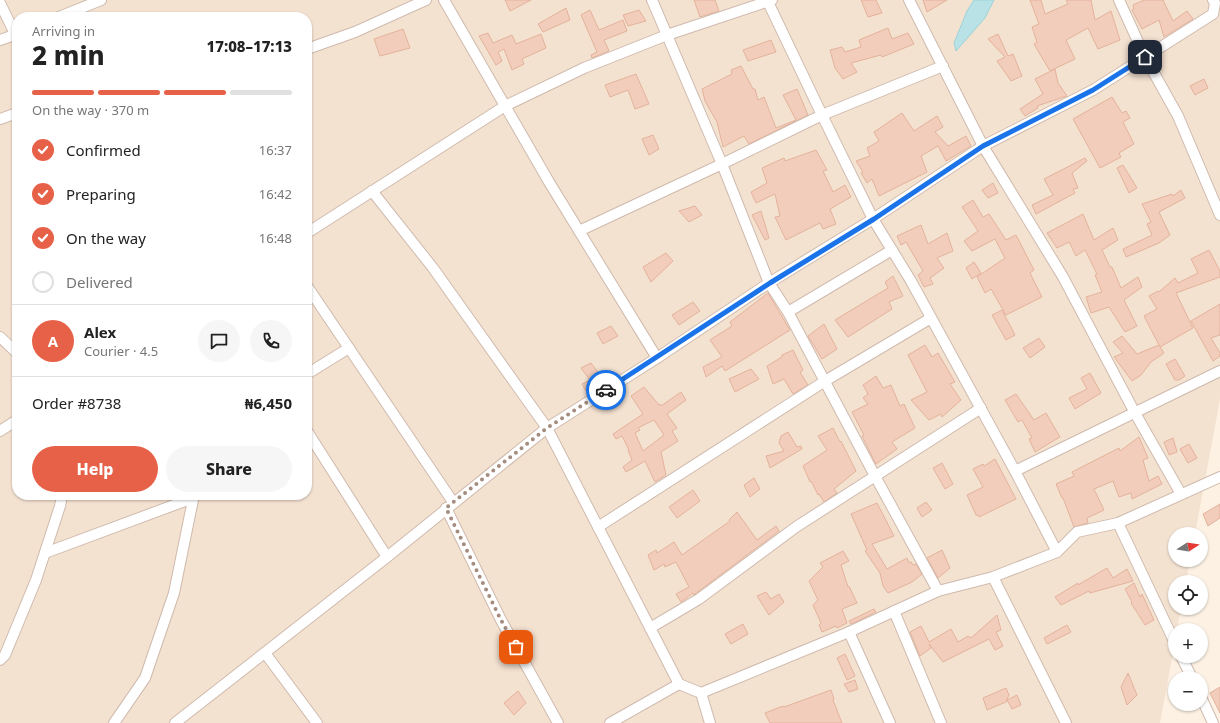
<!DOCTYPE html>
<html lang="en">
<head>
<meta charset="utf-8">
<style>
  body { margin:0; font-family:"Noto Sans",sans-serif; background:#f6f6f6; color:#222; height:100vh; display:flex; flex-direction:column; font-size:15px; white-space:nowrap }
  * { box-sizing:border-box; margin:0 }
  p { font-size:13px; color:#767676 }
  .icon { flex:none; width:22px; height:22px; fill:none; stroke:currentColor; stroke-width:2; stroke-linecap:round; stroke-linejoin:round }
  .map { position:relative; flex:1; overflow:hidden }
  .drawer { position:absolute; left:12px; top:12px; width:300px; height:488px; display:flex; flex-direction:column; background:#fff; border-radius:16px; box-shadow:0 1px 3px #0004 }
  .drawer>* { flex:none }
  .needle { width:26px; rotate:78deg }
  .tools { position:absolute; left:1168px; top:527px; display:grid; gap:8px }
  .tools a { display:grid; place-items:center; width:40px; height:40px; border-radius:50%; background:#fff; box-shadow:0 1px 3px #0004; font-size:20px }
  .pin { position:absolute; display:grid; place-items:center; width:34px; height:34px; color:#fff; margin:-17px; border-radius:8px; box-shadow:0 2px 6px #0006 }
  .courier { position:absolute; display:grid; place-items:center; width:40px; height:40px; margin:-20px; border:3px solid #1a73e8; border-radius:50%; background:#fff; color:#222; box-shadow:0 1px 5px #0007 }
  .overview em { font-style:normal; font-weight:800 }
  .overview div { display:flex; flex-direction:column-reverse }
  .overview { display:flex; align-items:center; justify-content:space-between; height:68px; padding:0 20px }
  h1 { font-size:26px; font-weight:800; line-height:30px }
  .bar { display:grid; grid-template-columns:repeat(4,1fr); gap:6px 4px; align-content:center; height:48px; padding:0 20px }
  .bar i { height:5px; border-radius:3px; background:#e0e0e0 }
  .bar .current { background:#e66148 }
  .bar p { grid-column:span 4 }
  .line { display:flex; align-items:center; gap:10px; padding:0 20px; border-top:1px solid #e0e0e0 }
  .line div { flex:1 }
  .round { display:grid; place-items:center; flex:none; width:42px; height:42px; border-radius:21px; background:#f6f6f6 }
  ol { padding:0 20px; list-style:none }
  li { display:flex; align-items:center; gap:12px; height:44px }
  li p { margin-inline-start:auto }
  li .icon { padding:4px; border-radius:50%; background:#e66148; color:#fff; stroke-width:4 }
  li:last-child { color:#767676 }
  li i { width:22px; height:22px; border:2px solid #e0e0e0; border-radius:50% }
  .button { display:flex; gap:8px; margin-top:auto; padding:8px 20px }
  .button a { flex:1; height:46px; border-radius:24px; background:#e66148; color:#fff; font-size:16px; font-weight:800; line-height:46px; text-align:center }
  .button a+a { background:#f6f6f6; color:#222 }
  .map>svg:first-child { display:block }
</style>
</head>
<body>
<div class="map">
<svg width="1220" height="723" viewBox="0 0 1220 723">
  <rect width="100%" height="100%" fill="#fcf1e3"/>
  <path fill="#f4e2d1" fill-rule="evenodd" d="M0,0H1220V399L1195,534H1175V560H1190L1186,582H1175V608H1181L1177,630H1175V642L1160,723H0ZM17,17H307V495H17Z"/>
  <path fill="#b8e2e6" stroke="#9ed2d7" d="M974,0H994L985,18L956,51L954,43L967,11Z"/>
  <g fill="#f2cdbb" stroke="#e4b29b" fill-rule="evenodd">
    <path d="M505,0H531L510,11Z"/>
    <path d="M694,0H715L719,11L700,17Z"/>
    <path d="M861,0H876L882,13L868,17Z"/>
    <path d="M923,0H947L927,12Z"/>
    <path d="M1030,0H1041L1045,14L1068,4L1066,0H1091L1095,20L1111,11L1120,40L1098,49L1088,28L1066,40L1075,59L1050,71L1034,44L1037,42L1032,27L1039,24Z"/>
    <path d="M1144,0H1163L1173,21L1187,11L1193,19L1164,37L1159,20L1142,29L1132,10L1134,9L1133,5Z"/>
    <path d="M566,8L570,20L543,32L538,24Z"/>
    <path d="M590,10L599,30L623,20L627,31L604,40L609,51L592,58L591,55L597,52L581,15Z"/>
    <path d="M639,10L646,21L628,26L623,15Z"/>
    <path d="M888,28L892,39L908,33L914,44L882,57L881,55L851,63L857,72L843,79L835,68L830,50L842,47L845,52L861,47L859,40Z"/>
    <path d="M403,29L410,48L380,56L374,39Z"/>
    <path d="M488,33L493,43L512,35L516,44L541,34L546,48L522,59L524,64L512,70L504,49L498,52L502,61L496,65L479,36Z"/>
    <path d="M998,34L1008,56L1013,54L1022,76L1011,81L997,61L1005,57L988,39Z"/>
    <path d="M771,40L776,52L748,61L743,50Z"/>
    <path d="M741,66L753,89H755L758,100L764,97L776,128L796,120L783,95L797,89L808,115L749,144L744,136L723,147L717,122L705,101L702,89L732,74L731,70Z"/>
    <path d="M1055,69L1058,83L1067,96L1037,106L1038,108L1025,116L1020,109L1043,94L1035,79Z"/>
    <path d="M636,74L649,104L635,109L628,90L610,97L605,85Z"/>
    <path d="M1204,79L1208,88L1195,95L1190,86Z"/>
    <path d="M1112,97L1122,113L1126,111L1130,118L1123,122L1134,144L1119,153L1121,157L1100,168L1073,119Z"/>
    <path d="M902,113L914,131L937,116L943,127L935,132L948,146L966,136L971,146L946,161L938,146L921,156L927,172L879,196L872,179L867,183L861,173L863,172L856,161L870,156L867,148L879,141L874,132Z"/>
    <path d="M653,135L659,149L649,155L642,139Z"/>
    <path d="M816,150L827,170L823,171L833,192L845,185L851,197L830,209L836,224L823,229L820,223L786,240L775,217L780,216L775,194L756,203L751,192L767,183L762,168L784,158L785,161Z"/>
    <path d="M1085,158L1087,161L1072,173L1078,188L1073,189L1075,193L1036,214L1032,205L1053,195L1044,179Z"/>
    <path d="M1123,165L1137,188L1129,193L1117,168Z"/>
    <path d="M993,183L998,193L988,198L982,190Z"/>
    <path d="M1181,190L1185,198L1159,212L1170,235L1159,243L1126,257L1123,249L1152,235L1147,224L1151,222L1142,204L1172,194L1173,196Z"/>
    <path d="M973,200L983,217L989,214L1006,240L1016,235L1034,270L1030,273L1042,297L1006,315L991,289L985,293L977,277L1005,258L995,239L972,251L964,241L978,231L962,207Z"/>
    <path d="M695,206L702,215L689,222L679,211Z"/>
    <path d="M761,211L769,238L765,240L752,215Z"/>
    <path d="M1083,214L1094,240L1113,228L1118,240L1102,250L1110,267H1112L1121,288L1138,277L1142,287L1124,300L1137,326L1125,332L1109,307L1091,313L1086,297L1102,292L1095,275L1097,274L1085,250L1076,256L1069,242L1057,248L1047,233Z"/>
    <path d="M921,225L928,244L947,233L953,251L937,258L944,268L930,278L933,284L924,287L918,275L923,271L906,242L901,245L897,236Z"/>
    <path d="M1209,250L1220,271V277L1176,293L1193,328L1160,347L1144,316L1157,309L1149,296L1158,291L1159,292L1175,278L1178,283L1198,273L1191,259Z"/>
    <path d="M666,253L673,261L651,282L643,267Z"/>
    <path d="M974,262L981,273L972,279L966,268Z"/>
    <path d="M893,276L903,296L889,302L892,309L848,337L835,320L888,288L885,282Z"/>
    <path d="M768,293L790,330L725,371L722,366L706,377L703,367L722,357L710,340L732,326L730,322Z"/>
    <path d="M693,302L700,311L679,325L672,315Z"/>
    <path d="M1220,304V335L1211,338L1220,353V356L1213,361L1191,321Z"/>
    <path d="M1002,310L1015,335L1006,340L992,315Z"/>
    <path d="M824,324L837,349L822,359L808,336Z"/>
    <path d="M611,326L618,336L603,344L597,333Z"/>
    <path d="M1122,336L1137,354L1159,345L1164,353L1151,362L1141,375L1132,381L1114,357L1123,353L1113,342Z"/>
    <path d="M1039,338L1045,347L1030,358L1023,348Z"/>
    <path d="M925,345L932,357L938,353L955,382L950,384L961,400L942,417L941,414L929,420L911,400L927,392L908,355Z"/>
    <path d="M793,350L803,370L800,372L808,385L793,394L784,379L773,384L767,366L782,357V355Z"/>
    <path d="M1175,359L1185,376L1179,380H1175L1166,364Z"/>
    <path d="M591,363L606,383L588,394L582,384L590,380L581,368Z"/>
    <path d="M751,369L759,379L735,392L729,379Z"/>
    <path d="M1090,373L1101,393L1075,409L1069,398L1087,389L1081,378Z"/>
    <path d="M876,376L883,388L891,385L900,406L904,404L915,428L892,442L897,449L876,464L862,436L864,435L852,412L868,404L863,398L868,394L863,385Z"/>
    <path d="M644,387L659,405L660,404L661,406L681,392L686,400L667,414L677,428L672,431L678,441L661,452L666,475L655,482L645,461L626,472L623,467L632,460L628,450H629L622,436L616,439L613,434L643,414L631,396ZM654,420L664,435L643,451L635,433L640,430L638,428Z"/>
    <path d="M1016,394L1034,420L1046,413L1060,437L1035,452L1029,439L1032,438L1022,420L1018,422L1005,400Z"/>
    <path d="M833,428L840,442L841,441L856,471L834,489L837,493L824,502L819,494L818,495L811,481L810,482L803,466L827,450L818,436Z"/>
    <path d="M788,432L797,447L801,446L802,449L770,468L766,456L784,451L779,443L781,436Z"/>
    <path d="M1139,437L1148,458L1143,460L1149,481L1158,476L1162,484L1132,499L1131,493L1119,497L1113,481L1094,489L1104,510L1087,518L1088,523L1074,527L1063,498H1062L1056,484L1074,476L1072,472L1119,448L1120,451Z"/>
    <path d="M1173,438L1177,452L1169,455L1164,442Z"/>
    <path d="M1189,444L1197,458L1188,463L1180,449Z"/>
    <path d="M995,459L1016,499L979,517L978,515H976L967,495L983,487L973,469L983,464L984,466Z"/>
    <path d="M942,463L953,484L945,489L933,468Z"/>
    <path d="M754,478L760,489L750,497L744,485Z"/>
    <path d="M693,490L700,501L677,518L669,507Z"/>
    <path d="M926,502L932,510L922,517L917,508Z"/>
    <path d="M877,503L894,536L872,544L887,569L907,558L909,563L911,562L913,565L916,564L922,574L912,582L888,593L883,586L880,573L865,551L867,550L851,514Z"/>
    <path d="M1220,504V518L1208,526L1203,514Z"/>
    <path d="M737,512L757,540L776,526L779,531L695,594L694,595L693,593L681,602L676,594L689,587L676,562L665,567L664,564L654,570L648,555L656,550L657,553L674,542L682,555L730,521L729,520Z"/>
    <path d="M942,550L950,568L938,578L927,558Z"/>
    <path d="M843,551L849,561L841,565L848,587L849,586L857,603L842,609L847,623L837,628L836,626L822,632L819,625L821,623L813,605L818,600L809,581L823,567L820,563Z"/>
    <path d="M1107,568L1113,578L1127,569L1133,581L1090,593L1089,591L1061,605L1055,597L1078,583V585Z"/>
    <path d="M1134,583L1140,597L1142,594L1154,620L1145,625L1131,603L1132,602L1125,589Z"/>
    <path d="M766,592L771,599L779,594L784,602L769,615L757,596Z"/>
    <path d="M874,609L876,612L851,624L849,621Z"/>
    <path d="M997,615L1001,630L996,632L1003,646L995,650L989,639L943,662L929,644L931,648L920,656L910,632L921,626L929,642L951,629L958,642L968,636L971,638Z"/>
    <path d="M743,624L748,634L731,644L725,634Z"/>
    <path d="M1067,625L1071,632L1047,644L1044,638Z"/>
    <path d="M845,654L855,676L847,680L837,658Z"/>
    <path d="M1128,673L1137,695L1127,705L1121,687Z"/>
    <path d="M855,680L858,689L849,692L844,684Z"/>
    <path d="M1220,687V713L1210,693Z"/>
    <path d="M1006,688L1009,695L1006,702L987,710L983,698Z"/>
    <path d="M831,690L834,699L833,700L842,723H770L765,713L783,706L784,707Z"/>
    <path d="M518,691L526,703L514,715L504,703Z"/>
    <path d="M1017,695L1021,705L1012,709L1007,700Z"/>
  </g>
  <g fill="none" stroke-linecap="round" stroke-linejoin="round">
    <defs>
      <g id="minor">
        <path d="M444,0L549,182L657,358"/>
        <path d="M652,0L722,164L769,283L788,312L875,476L938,591"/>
        <path d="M909,0L983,146L1063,277L1135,413L1181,494"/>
        <path d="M1119,0L1145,57L1178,116L1220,215"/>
        <path d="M768,2L822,115L873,219L911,281L1015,471L1057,552"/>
        <path d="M0,3L17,38"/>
        <path d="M59,17L101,0"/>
        <path d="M0,40L17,34"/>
        <path d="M307,49L355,32L426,0"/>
        <path d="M0,119L17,113"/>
        <path d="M372,191L433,268L547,428L679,684L701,693L849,632L938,591L993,577L1057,552L1077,532L1118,523L1220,477"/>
        <path d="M579,231L722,164L822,115L943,66"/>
        <path d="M307,233L505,106L584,68L667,35L772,0"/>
        <path d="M307,286L453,502"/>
        <path d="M788,312L892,250"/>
        <path d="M0,337L17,353"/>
        <path d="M307,374L349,348"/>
        <path d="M0,431L17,420"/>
        <path d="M307,431L387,557"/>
        <path d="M1015,471L1220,371"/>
        <path d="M446,508L501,620L558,723"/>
        <path d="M1118,523L1175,643"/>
        <path d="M598,527L825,381L931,318"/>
        <path d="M45,553L193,498"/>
        <path d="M993,577L1066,723"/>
        <path d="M894,611L941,723"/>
        <path d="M650,628L699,599L796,527L981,408"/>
        <path d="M849,632L890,723"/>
        <path d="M265,653L317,723"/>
        <path d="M1181,656L1192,678"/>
        <path d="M0,660L5,655L36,580L60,506L62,495"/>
        <path d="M701,693L710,723"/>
        <path d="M1201,697L1213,723"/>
        <path d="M114,723L145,678L174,593L194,495"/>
        <path d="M175,723L387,557L547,428L657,358L769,283L873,219L983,146L1093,90L1213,14L1215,3L1213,0"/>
        <path d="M610,723L679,684"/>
      </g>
    </defs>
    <use href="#minor" stroke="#cfbaad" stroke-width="12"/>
    <use href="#minor" stroke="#fff" stroke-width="10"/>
  </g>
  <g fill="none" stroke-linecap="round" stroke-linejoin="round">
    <path stroke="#a48c7f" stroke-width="4" stroke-dasharray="0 7.2" d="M516,647L501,620L446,508L547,428L606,390"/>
    <path stroke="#1a73e8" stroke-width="5" d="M606,390L770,283L874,219L983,146L1093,90L1145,57"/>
  </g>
</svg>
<div class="tools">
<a><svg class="needle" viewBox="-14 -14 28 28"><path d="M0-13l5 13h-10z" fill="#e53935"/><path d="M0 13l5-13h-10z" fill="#767676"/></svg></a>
<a><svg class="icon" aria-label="locate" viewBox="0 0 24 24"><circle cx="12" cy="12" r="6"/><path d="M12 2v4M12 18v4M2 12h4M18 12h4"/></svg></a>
<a>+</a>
<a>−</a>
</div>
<div class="pin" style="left:516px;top:647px;background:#ea580c"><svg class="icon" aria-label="bag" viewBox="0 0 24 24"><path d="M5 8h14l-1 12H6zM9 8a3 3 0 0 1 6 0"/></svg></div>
<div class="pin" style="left:1145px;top:57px;background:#1f2937"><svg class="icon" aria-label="home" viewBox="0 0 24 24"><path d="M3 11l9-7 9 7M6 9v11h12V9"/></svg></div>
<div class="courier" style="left:606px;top:390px"><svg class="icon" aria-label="car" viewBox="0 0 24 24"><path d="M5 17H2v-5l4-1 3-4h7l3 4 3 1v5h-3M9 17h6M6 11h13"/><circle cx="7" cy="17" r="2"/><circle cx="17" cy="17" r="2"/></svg></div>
<section class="drawer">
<div class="overview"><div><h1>2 min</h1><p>Arriving in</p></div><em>17:08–17:13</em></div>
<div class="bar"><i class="current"></i><i class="current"></i><i class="current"></i><i></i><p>On the way · 370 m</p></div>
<ol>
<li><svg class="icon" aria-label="check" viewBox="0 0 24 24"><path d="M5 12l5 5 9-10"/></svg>Confirmed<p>16:37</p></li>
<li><svg class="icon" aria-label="check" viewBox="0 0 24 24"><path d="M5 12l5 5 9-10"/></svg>Preparing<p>16:42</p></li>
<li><svg class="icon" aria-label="check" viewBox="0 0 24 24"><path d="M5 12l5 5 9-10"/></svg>On the way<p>16:48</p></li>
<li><i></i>Delivered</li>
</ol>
<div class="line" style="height:72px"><b class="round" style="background:#e66148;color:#fff">A</b><div><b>Alex</b><p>Courier · 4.5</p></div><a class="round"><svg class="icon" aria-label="chat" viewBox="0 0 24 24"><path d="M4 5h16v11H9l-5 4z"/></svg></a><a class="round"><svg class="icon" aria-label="phone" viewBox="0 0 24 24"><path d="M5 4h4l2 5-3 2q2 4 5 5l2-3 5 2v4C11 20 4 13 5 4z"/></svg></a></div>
<div class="line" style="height:52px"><div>Order #8738</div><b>₦6,450</b></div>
<div class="button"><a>Help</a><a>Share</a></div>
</section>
</div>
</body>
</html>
